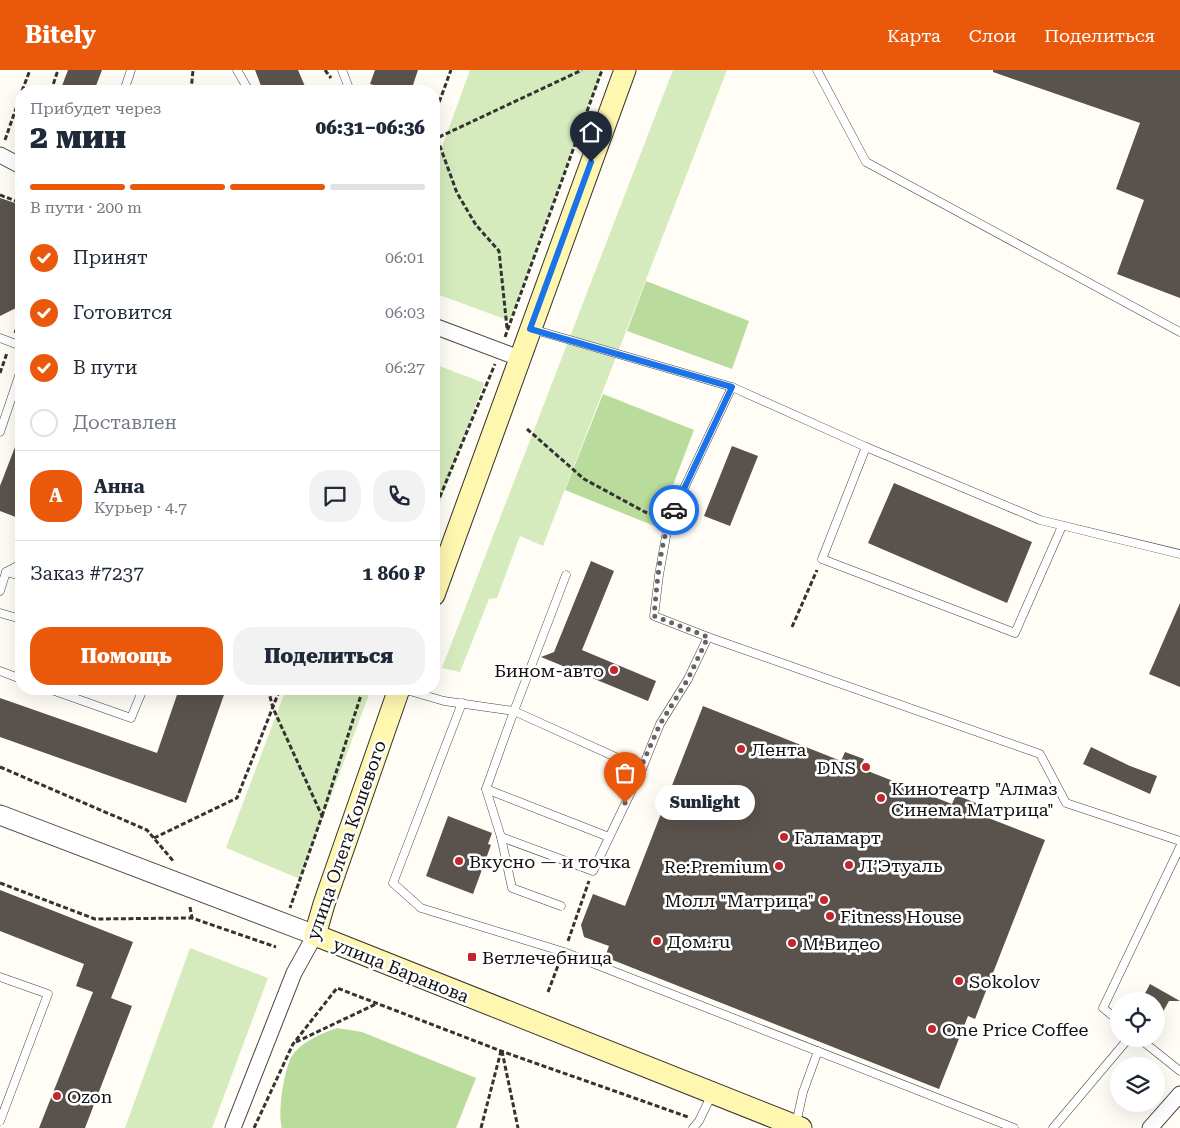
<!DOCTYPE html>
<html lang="ru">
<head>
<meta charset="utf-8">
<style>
  body { margin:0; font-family:"Roboto Serif",serif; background:#f2f2f3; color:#1f2937; height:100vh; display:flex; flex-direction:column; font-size:19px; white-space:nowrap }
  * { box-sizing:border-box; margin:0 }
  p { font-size:16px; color:#747a83 }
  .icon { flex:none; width:28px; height:28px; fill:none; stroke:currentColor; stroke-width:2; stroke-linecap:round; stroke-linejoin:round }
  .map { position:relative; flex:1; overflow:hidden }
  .drawer { position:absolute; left:15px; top:15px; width:425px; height:610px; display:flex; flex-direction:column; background:#fff; border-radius:20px; box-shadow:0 5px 20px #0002 }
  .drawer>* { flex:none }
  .controls { position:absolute; left:1110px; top:922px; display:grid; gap:10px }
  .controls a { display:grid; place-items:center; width:55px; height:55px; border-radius:50%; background:#fff; box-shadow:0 5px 20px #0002; font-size:25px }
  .pin { position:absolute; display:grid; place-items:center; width:42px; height:42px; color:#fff; margin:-51px -21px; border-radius:50% 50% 50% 0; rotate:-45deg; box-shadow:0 0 5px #0007 }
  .pin .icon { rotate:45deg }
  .courier { position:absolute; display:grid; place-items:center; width:50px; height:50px; margin:-25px; border:4px solid #1a73e8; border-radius:50%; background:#fff; color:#222; box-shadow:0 1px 6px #0007 }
  .bubble { position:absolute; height:35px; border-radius:18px; background:#fff; box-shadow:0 5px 20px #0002; font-size:16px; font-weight:800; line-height:35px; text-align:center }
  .summary em { font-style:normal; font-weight:800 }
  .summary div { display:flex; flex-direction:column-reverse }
  .summary { display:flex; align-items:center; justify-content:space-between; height:85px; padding:0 15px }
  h1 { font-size:32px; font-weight:800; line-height:38px }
  .bar { display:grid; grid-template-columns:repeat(4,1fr); gap:8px 5px; align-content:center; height:60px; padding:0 15px }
  .bar i { height:6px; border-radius:4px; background:#e0e1e3 }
  .bar .selected { background:#ea580c }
  .bar p { grid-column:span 4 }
  .line { display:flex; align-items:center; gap:12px; padding:0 15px; border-top:1px solid #e0e1e3 }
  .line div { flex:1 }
  .round { display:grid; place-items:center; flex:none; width:52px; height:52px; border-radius:20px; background:#f2f2f3 }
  ol { padding:0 15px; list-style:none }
  li { display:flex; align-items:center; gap:15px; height:55px }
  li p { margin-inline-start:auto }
  li .icon { padding:5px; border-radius:50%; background:#ea580c; color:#fff; stroke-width:4 }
  li:last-child { color:#747a83 }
  li i { width:28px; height:28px; border:2px solid #e0e1e3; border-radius:50% }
  .cta { display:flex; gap:10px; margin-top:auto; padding:10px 15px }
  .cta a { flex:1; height:58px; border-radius:20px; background:#ea580c; color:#fff; font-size:20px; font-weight:800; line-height:58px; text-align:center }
  .cta a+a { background:#f2f2f3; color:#1f2937 }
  header { display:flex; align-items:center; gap:30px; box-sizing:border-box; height:70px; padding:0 25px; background:#ea580c; color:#fff }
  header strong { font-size:24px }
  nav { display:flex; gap:28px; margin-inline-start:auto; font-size:18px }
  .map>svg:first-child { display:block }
</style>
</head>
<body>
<header>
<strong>Bitely</strong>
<nav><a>Карта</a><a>Слои</a><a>Поделиться</a></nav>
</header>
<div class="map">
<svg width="1180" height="1058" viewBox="0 0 1180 1058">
  <rect width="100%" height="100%" fill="#fffdf5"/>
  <g fill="#d5ebbd">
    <path d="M470,0H602L510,251L434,223V99Z"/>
    <path d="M673,0H727L543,476L520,466L497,528L489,529L460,602L442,598Z"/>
    <path d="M434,294L484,313L434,448Z"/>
    <path d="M286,619H371L300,809L226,778Z"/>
    <path d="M190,878L268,908L212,1058H125Z"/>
  </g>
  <g fill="#b9dc9c">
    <path d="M646,211L749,251L732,299L627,261Z"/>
    <path d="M603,324L694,360L657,457L565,420Z"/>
    <path d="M337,958L362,962L476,1008L456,1058H282C277,1044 284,995 294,983C305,970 321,964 337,958Z"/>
  </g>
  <g fill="#5a524d">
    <path d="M68,0H102L94,21H60Z"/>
    <path d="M255,0H298L307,21H263Z"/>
    <path d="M375,0H418L411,21H393L370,14Z"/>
    <path d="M993,0H1180V228L1117,204L1144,130L1116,119L1140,53L993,2Z"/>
    <path d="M0,128L21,135V223L16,238L0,246Z"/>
    <path d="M20,364H21V449L0,441V416Z"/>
    <path d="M732,376L758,386L730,456L704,446Z"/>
    <path d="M894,413L1032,472L1007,533L868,473Z"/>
    <path d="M591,491L614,501L582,580L656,611L648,631L541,587L554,582Z"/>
    <path d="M1180,533V617L1149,604Z"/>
    <path d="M179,619H226L186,733L0,667V628L157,683Z"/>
    <path d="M703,636L841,691L845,682L864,689L860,698L952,734L956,725L976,733L973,742L1045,770L975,949L968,946L939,1019L605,887L609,876L584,867L581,855L593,824L625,836Z"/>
    <path d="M1091,677L1130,696L1157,706L1150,724L1083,694Z"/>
    <path d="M448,746L492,763L488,774L491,775L473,824L426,806Z"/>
    <path d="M0,820L133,872L111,928L132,936L85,1058H39L93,922L76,916L84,894L0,861Z"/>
    <path d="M1150,914L1180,931H1169L1156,954V931H1141Z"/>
  </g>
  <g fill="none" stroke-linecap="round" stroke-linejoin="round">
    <defs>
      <g id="service">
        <path d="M237,0L249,21"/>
        <path d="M342,0L350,21"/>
        <path d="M817,0L866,92L1180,262"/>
        <path d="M124,21L131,0"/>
        <path d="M532,259L732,317L866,377L1040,450L1180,484"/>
        <path d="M0,268L21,276"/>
        <path d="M0,362L21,300"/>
        <path d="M866,377L822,489L1015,563L1062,456"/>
        <path d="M6,502L21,506"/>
        <path d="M566,505L514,641L486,719L501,767L593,801L642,699"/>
        <path d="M0,521L6,502L21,494"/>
        <path d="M0,543L21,549"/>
        <path d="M708,567L654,546L659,505L669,450L732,317"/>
        <path d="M0,601L21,609"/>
        <path d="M49,619L131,648L143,619"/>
        <path d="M403,619L444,631L514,641L642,699L660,654L688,609L708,567L1040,684L1066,733L1180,771"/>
        <path d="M462,633L393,813L421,838L564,882L1014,1058"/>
        <path d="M486,719L609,767"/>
        <path d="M501,767L512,818L561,836"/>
        <path d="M0,907L48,924L0,1051"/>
        <path d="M1119,951L1103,938L1180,777"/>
        <path d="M1140,969L1180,1001"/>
        <path d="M796,1054L803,1022L818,981"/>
        <path d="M693,1058L699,1051L712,1024"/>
        <path d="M1053,1058L1128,969"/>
      </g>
      <g id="minor">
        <path d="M0,85L21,96"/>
        <path d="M434,256L519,288"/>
        <path d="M233,1058L294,903L315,865"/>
        <path d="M1150,1058L1180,1024"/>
      </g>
      <path id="tertiary" d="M0,745L315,865"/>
      <g id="secondary">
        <path d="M434,525L625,0"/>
        <path d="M399,619L324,834L315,865L801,1058"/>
      </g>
    </defs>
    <use href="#service" stroke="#444" stroke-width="9"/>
    <use href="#minor" stroke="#444" stroke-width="17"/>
    <use href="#tertiary" stroke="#444" stroke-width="21"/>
    <use href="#secondary" stroke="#333" stroke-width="23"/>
    <g stroke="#333" stroke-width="3" stroke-dasharray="5 2.5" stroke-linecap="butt">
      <path d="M325,0L331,8"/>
      <path d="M22,21L30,0"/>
      <path d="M51,21L58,0"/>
      <path d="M191,21L193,0"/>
      <path d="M434,46L451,0"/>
      <path d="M434,61L437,68L434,78"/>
      <path d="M5,70L21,24"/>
      <path d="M0,125L21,133"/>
      <path d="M507,258L499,181L476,155L457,123L437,68L582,0"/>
      <path d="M15,263L21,247"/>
      <path d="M505,267L602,0"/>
      <path d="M0,303L7,283"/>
      <path d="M527,359L584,409L645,442L659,447"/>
      <path d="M434,441L495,294"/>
      <path d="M792,557L817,500"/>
      <path d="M268,619L273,638L322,746L290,838"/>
      <path d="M0,697L147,760L174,792"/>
      <path d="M322,746L363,619"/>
      <path d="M154,768L237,728L280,619"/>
      <path d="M0,813L95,849L192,848L276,877"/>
      <path d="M190,837L192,848"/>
      <path d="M568,871L589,811"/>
      <path d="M548,922L559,893"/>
      <path d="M296,972L376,934"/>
      <path d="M502,981L518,1058"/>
      <path d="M254,1058L293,974L337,918L501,981L688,1047"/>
      <path d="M481,1058L501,981"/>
    </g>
    <use href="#service" stroke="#fff" stroke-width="8"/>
    <use href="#minor" stroke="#fff" stroke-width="15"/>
    <use href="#tertiary" stroke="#fff" stroke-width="19"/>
    <use href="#secondary" stroke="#fff6b0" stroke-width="21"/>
  </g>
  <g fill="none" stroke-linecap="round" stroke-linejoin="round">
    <path stroke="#646461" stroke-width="5" stroke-dasharray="0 9" d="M625,733L660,654L688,609L708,567L654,546C657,514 660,469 674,440"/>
    <path stroke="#1a73e8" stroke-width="6" d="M591,92L530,259L732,317L674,440"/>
  </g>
  <g fill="#c4262e" stroke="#fff" stroke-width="2">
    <circle cx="614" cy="600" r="5"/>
    <circle cx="741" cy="679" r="5"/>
    <circle cx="866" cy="697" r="5"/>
    <circle cx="881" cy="728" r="5"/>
    <circle cx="784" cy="767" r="5"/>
    <circle cx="459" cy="791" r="5"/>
    <circle cx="849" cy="795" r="5"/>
    <circle cx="779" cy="796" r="5"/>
    <circle cx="824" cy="830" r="5"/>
    <circle cx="830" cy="846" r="5"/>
    <circle cx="657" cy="871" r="5"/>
    <circle cx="792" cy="873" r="5"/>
    <rect x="467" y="882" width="10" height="10" rx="2.5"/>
    <circle cx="959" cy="911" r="5"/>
    <circle cx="932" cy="959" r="5"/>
    <circle cx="57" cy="1026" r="5"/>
  </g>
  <g text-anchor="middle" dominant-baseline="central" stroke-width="5" stroke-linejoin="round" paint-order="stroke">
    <g font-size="18" fill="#111" stroke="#fff" text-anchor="start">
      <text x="604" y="600" text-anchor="end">Бином-авто</text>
      <text x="751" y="679">Лента</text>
      <text x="856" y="697" text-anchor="end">DNS</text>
      <text x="891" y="718">Кинотеатр "Алмаз<tspan x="891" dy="21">Синема Матрица"</tspan></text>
      <text x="794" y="767">Галамарт</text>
      <text x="469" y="791">Вкусно — и точка</text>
      <text x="859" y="795">Л’Этуаль</text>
      <text x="769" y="796" text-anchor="end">Re:Premium</text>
      <text x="814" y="830" text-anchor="end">Молл "Матрица"</text>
      <text x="840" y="846">Fitness House</text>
      <text x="667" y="871">Дом.ru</text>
      <text x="802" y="873">М.Видео</text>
      <text x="482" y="887">Ветлечебница</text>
      <text x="969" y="911">Sokolov</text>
      <text x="942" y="959">One Price Coffee</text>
      <text x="67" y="1026">Ozon</text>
    </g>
    <g font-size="18" fill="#111" stroke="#fff">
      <text transform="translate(346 770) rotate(-71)">улица Олега Кошевого</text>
      <text transform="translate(401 900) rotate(22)">улица Баранова</text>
    </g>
  </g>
</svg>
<div class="controls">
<a><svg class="icon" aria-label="locate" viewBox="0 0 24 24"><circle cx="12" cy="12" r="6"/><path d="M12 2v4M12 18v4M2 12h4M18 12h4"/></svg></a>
<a><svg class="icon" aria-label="layers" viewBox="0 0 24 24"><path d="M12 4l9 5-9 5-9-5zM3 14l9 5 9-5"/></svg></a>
</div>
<div class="pin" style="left:625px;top:733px;background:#ea580c"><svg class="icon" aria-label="bag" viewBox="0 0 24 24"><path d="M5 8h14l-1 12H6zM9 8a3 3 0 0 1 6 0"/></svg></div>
<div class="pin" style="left:591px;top:92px;background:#1f2937"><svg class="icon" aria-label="home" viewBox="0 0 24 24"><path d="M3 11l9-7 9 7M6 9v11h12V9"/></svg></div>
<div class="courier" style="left:674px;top:440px"><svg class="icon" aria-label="car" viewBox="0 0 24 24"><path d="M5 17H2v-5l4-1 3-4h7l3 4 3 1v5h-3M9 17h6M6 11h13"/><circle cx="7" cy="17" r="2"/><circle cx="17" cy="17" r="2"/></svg></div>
<div class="bubble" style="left:655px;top:715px;width:100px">Sunlight</div>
<section class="drawer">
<div class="summary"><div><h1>2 мин</h1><p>Прибудет через</p></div><em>06:31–06:36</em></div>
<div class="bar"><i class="selected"></i><i class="selected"></i><i class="selected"></i><i></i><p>В пути · 200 m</p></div>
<ol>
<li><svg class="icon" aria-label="check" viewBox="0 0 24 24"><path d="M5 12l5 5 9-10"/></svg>Принят<p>06:01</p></li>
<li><svg class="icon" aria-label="check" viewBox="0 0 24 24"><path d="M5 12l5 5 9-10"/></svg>Готовится<p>06:03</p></li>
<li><svg class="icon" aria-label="check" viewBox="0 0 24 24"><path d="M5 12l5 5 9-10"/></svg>В пути<p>06:27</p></li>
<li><i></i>Доставлен</li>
</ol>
<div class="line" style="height:90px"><b class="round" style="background:#ea580c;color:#fff">А</b><div><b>Анна</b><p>Курьер · 4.7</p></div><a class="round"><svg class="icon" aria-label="chat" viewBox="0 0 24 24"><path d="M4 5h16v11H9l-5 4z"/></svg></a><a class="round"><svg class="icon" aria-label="phone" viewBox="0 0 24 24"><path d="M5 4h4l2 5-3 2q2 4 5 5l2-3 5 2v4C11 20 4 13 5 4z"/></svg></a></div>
<div class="line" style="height:65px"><div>Заказ #7237</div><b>1 860 ₽</b></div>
<div class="cta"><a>Помощь</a><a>Поделиться</a></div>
</section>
</div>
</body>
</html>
